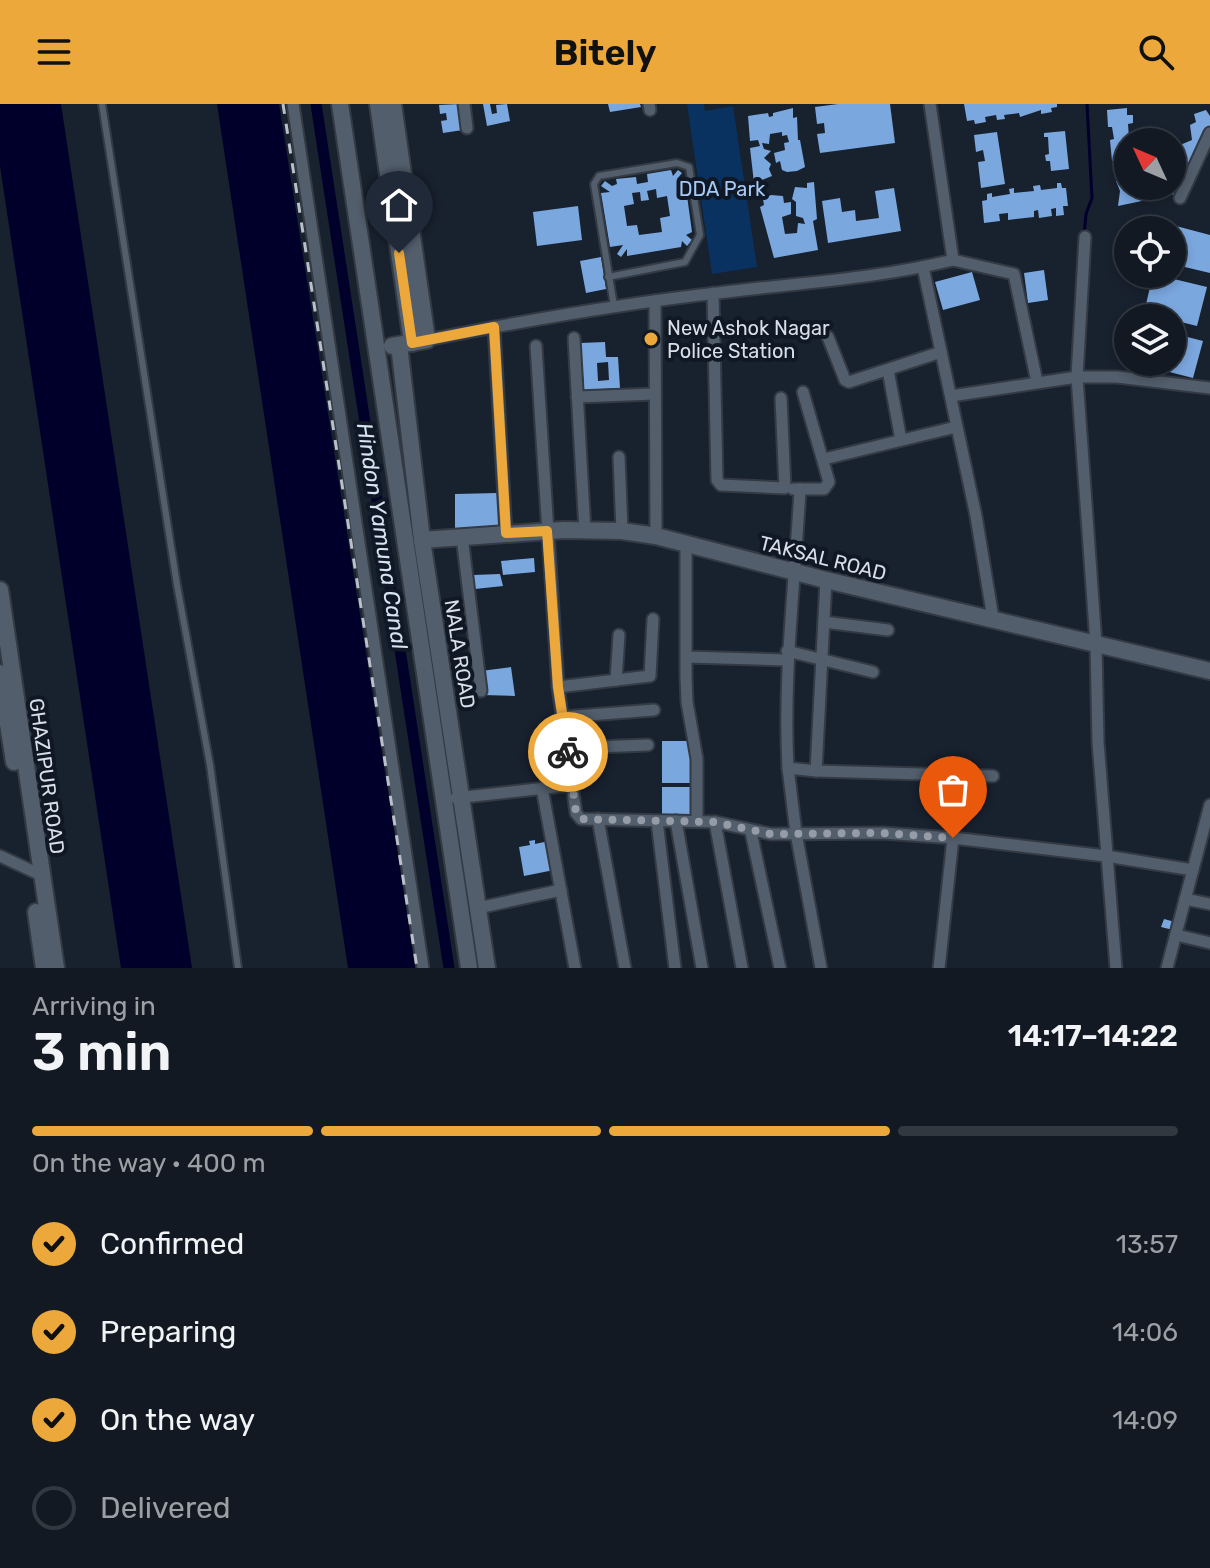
<!DOCTYPE html>
<html lang="en">
<head>
<meta charset="utf-8">
<style>
  body { margin:0; font-family:Rubik,sans-serif; background:#1f262f; color:#f1f3f6; height:100vh; display:flex; flex-direction:column; font-size:30px; white-space:nowrap }
  * { box-sizing:border-box; margin:0 }
  p { font-size:26px; color:#9ca0a5 }
  .icon { flex:none; width:44px; height:44px; fill:none; stroke:currentColor; stroke-width:2; stroke-linecap:round; stroke-linejoin:round }
  .map { position:relative; height:864px; overflow:hidden }
  .panel { display:flex; flex-direction:column; background:#121922; flex:1 }
  .panel>* { flex:none }
  .needle { width:52px; rotate:314deg }
  .tools { position:absolute; left:1114px; top:24px; display:grid; gap:16px }
  .tools a { display:grid; place-items:center; width:72px; height:72px; border-radius:50%; background:#121922; box-shadow:0 4px 12px #0003,0 0 0 2px #313840; font-size:40px }
  .pin { position:absolute; display:grid; place-items:center; width:68px; height:68px; color:#fff; margin:-82px -34px; border-radius:50% 50% 50% 0; rotate:-45deg; box-shadow:0 0 8px #0007 }
  .pin .icon { rotate:45deg }
  .courier { position:absolute; display:grid; place-items:center; width:80px; height:80px; margin:-40px; border:6px solid #eda83b; border-radius:50%; background:#fff; color:#222; box-shadow:0 2px 10px #0007 }
  .head em { font-style:normal; font-weight:600 }
  .head div { display:flex; flex-direction:column-reverse }
  .head { display:flex; align-items:center; justify-content:space-between; height:136px; padding:0 32px }
  h1 { font-size:52px; font-weight:600; line-height:60px }
  .bar { display:grid; grid-template-columns:repeat(4,1fr); gap:12px 8px; align-content:center; height:96px; padding:0 32px }
  .bar i { height:10px; border-radius:6px; background:#313840 }
  .bar .current { background:#eda83b }
  .bar p { grid-column:span 4 }
  ol { padding:0 32px; list-style:none }
  li { display:flex; align-items:center; gap:24px; height:88px }
  li p { margin-inline-start:auto }
  li .icon { padding:8px; border-radius:50%; background:#eda83b; color:#111; stroke-width:4 }
  li:last-child { color:#9ca0a5 }
  li i { width:44px; height:44px; border:4px solid #313840; border-radius:50% }
  header { display:flex; justify-content:space-between; align-items:center; height:104px; padding:0 32px; background:#eda83b; color:#111; font-size:36px; font-weight:600 }
  .map>svg:first-child { display:block }
</style>
</head>
<body>
<header><svg class="icon" aria-label="menu" viewBox="0 0 24 24"><path d="M4 6h16M4 12h16M4 18h16"/></svg>Bitely<svg class="icon" aria-label="search" viewBox="0 0 24 24"><circle cx="10" cy="10" r="6"/><path d="M15 15l6 6"/></svg></header>
<div class="map">
<svg width="1210" height="864" viewBox="0 0 1210 864">
  <rect width="100%" height="100%" fill="#18212e"/>
  <path fill="#093260" d="M687,0H704L705,7L733,2L757,163L712,170Z"/>
  <g fill="#00002b">
    <path d="M0,0H61L192,864H121L0,62Z"/>
    <path d="M217,0H279L416,864H348Z"/>
  </g>
  <g fill="none" stroke-linecap="round" stroke-linejoin="round">
    <path stroke="#00002b" stroke-width="3" d="M1084,131L1086,110L1092,94L1087,0"/>
    <path stroke="#00002b" stroke-width="11" d="M316,0L449,864"/>
  </g>
  <g fill="#7ba7df" fill-rule="evenodd">
    <path d="M460,0L463,26L443,29L441,17L447,16L446,9L440,10L439,1Z"/>
    <path d="M483,0H490L492,10L497,9L496,1L507,0L510,17L487,22Z"/>
    <path d="M608,0H640L641,3L610,8Z"/>
    <path d="M838,0H890L895,39L820,49L817,30L825,29L824,19L817,20L815,3Z"/>
    <path d="M964,0H1057V3L1051,4L1052,8L1041,10V6L1020,13L1019,9L1004,11L1005,15L997,16L996,11L985,13L986,18L975,20L974,16L967,17Z"/>
    <path d="M793,4V14L797,13L798,36H800L805,63L797,67L787,68L782,66L780,57L776,59L774,49L785,46L784,39L789,38L787,31L782,32V28L770,30L769,40L762,39L764,45L771,47L764,54L771,60L769,65L772,72L754,79L750,44L760,42L758,36L750,37L748,12L768,9L769,13L773,12V9Z"/>
    <path d="M1127,4V11H1133V19L1128,20L1129,34L1136,33L1137,38H1128V56L1112,57L1110,36L1114,35L1112,23H1108L1107,6Z"/>
    <path d="M1206,6L1210,12V23L1175,90L1118,102L1120,87L1116,77L1128,76V82H1172V58L1182,52L1180,41L1192,36L1190,21L1196,18L1194,10Z"/>
    <path d="M1065,27L1069,65L1051,67L1050,57H1046L1045,51L1049,50L1048,33H1044V29Z"/>
    <path d="M997,28L1005,80L981,84L978,58L985,57L983,46L976,48L974,31Z"/>
    <path d="M671,66L673,72L678,66L682,69L677,75L678,77H685L692,128L686,131L692,136L687,142L682,137L681,143L627,152V145L621,153L617,150L623,141L610,143L601,89L610,88L601,82L605,77L612,82L617,80L616,75L636,73L637,80L648,78L647,70ZM656,85L657,94L667,92L670,112L660,114L662,128L639,131L637,121L627,122L624,102L634,100L632,89L640,88L641,97L649,96L647,87Z"/>
    <path d="M814,78L817,115L813,117L818,146L774,154L760,103L764,101L763,95L771,91L783,92L784,99L791,98V110L782,113L785,130L797,129L798,119L805,120L803,114L796,112V98L792,95L795,83L807,84V79Z"/>
    <path d="M1057,79H1061L1062,84H1066L1068,102H1063L1064,111L1056,112V104L1051,105L1052,112L1039,114L1038,106L1034,107V113L1008,116V109L999,110L1000,117L984,119L982,97L987,96V90L992,89V93L1010,90L1009,85L1014,84V89L1034,87L1033,82L1040,81L1041,86L1057,84Z"/>
    <path d="M894,84L901,127L828,139L822,97L840,94L842,108L855,106L856,117L879,114L875,87Z"/>
    <path d="M578,102L582,136L537,142L533,108Z"/>
    <path d="M1176,122L1210,131V169L1172,160V137Z"/>
    <path d="M601,153L606,185L586,189L580,157Z"/>
    <path d="M1044,166L1048,196L1028,199L1024,169Z"/>
    <path d="M972,168L980,196L943,206L935,178Z"/>
    <path d="M1153,170L1207,183L1197,222L1144,209Z"/>
    <path d="M1172,229L1203,237L1193,274L1134,259L1172,258Z"/>
    <path d="M605,238L606,253H618L620,284L582,286L584,281L580,239ZM608,258L609,276L598,277L597,259Z"/>
    <path d="M497,389L499,426L455,428V390Z"/>
    <path d="M534,454L535,468L503,471L501,457Z"/>
    <path d="M500,470L503,482L475,485L473,471Z"/>
    <path d="M511,563L515,592L483,591L481,567Z"/>
    <rect x="662" y="637" width="32" height="42"/>
    <rect x="662" y="683" width="29" height="33"/>
    <path d="M535,736V740L549,737L554,766L524,772L519,743L530,741L529,737Z"/>
    <path d="M1164,815L1175,818L1173,826L1161,823Z"/>
  </g>
  <g fill="none" stroke-linecap="round" stroke-linejoin="round">
    <defs>
      <g id="lane">
        <path d="M102,0L177,481L210,661L238,864"/>
        <path d="M608,173L685,158L700,131L689,63L677,59L599,72L594,80L614,202"/>
      </g>
      <g id="street">
        <path d="M293,0L423,864"/>
        <path d="M464,0L467,24"/>
        <path d="M649,0L650,6"/>
        <path d="M1180,94L1210,29"/>
        <path d="M1085,133L1077,273L1096,540L1098,638L1116,864"/>
        <path d="M953,156L1014,170L1037,278"/>
        <path d="M923,163L976,412L993,514"/>
        <path d="M713,189L717,376L721,381L785,384L781,294"/>
        <path d="M655,197L656,432"/>
        <path d="M494,223L506,429"/>
        <path d="M828,233L845,276L849,278L941,248"/>
        <path d="M574,234L585,427"/>
        <path d="M427,236C523,217 619,200 717,189C796,179 876,175 953,156L930,0"/>
        <path d="M536,242L558,583L572,681"/>
        <path d="M888,266L901,336"/>
        <path d="M951,292L1077,273H1117L1210,284"/>
        <path d="M577,293L654,290"/>
        <path d="M619,353L622,427"/>
        <path d="M824,355L956,323"/>
        <path d="M793,385H824L829,378L803,288"/>
        <path d="M462,433L481,587"/>
        <path d="M686,441V572L687,598L697,655V717"/>
        <path d="M826,476L816,667L993,672"/>
        <path d="M824,518L888,526"/>
        <path d="M787,547L873,568"/>
        <path d="M687,553L786,556"/>
        <path d="M616,576L619,531"/>
        <path d="M558,583L650,572L653,515"/>
        <path d="M563,613L654,606"/>
        <path d="M568,644L648,641"/>
        <path d="M788,664C783,571 795,479 800,385"/>
        <path d="M816,667L788,664L796,729L821,864"/>
        <path d="M542,684L575,864"/>
        <path d="M456,694L572,681L576,709L581,715L715,718L771,730L883,729L953,734L1106,752L1193,766"/>
        <path d="M598,715L625,864"/>
        <path d="M657,717L675,864"/>
        <path d="M676,717L702,864"/>
        <path d="M715,718L742,864"/>
        <path d="M751,728L780,864"/>
        <path d="M0,752L41,771"/>
        <path d="M1185,795L1210,800"/>
        <path d="M478,804L561,786"/>
        <path d="M1176,831L1210,839"/>
        <path d="M939,864L953,734"/>
        <path d="M1167,864L1210,701"/>
      </g>
      <g id="secondary">
        <path d="M340,0L469,864"/>
        <path d="M378,0L412,239"/>
        <path d="M399,241L422,436L487,864"/>
        <path d="M392,242L427,236L393,0"/>
        <path d="M422,436L563,426L622,427L656,432L826,476L1210,567"/>
        <path d="M0,486L56,864"/>
        <path d="M0,569L14,658"/>
        <path d="M36,808L44,864"/>
      </g>
    </defs>
    <use href="#lane" stroke="#333a43" stroke-width="10"/>
    <use href="#street" stroke="#333a43" stroke-width="15"/>
    <use href="#secondary" stroke="#333a43" stroke-width="20"/>
    <use href="#lane" stroke="#525e6c" stroke-width="6"/>
    <use href="#street" stroke="#525e6c" stroke-width="11"/>
    <use href="#secondary" stroke="#525e6c" stroke-width="16"/>
    <path stroke="#bac0ca" stroke-width="3" stroke-dasharray="10 10" stroke-linecap="butt" d="M283,0L417,864"/>
  </g>
  <g fill="none" stroke-linecap="round" stroke-linejoin="round">
    <path stroke="#959ca7" stroke-width="8" stroke-dasharray="0 14.4" d="M568,648L576,709L581,715L715,718L771,730L883,729L953,734"/>
    <path stroke="#eda83b" stroke-width="10" d="M399,149L412,239L494,223L506,429L547,427L558,583L568,648"/>
  </g>
  <circle fill="#eda83b" stroke="#0f1824" stroke-width="3" cx="651" cy="235" r="8"/>
  <g text-anchor="middle" dominant-baseline="central" stroke-width="8" stroke-linejoin="round" paint-order="stroke">
    <g font-size="20" fill="#a6caf7" stroke="#0f1824">
      <text x="722" y="85">DDA Park</text>
    </g>
    <g font-size="20" fill="#d9dfe8" stroke="#0f1824" text-anchor="start">
      <text x="667" y="224">New Ashok Nagar<tspan x="667" dy="23">Police Station</tspan></text>
    </g>
    <g font-size="20" fill="#d9dfe8" stroke="#0f1824">
      <text transform="translate(823 454) rotate(14)">TAKSAL ROAD</text>
      <text transform="translate(460 550) rotate(81)">NALA ROAD</text>
      <text transform="translate(47 672) rotate(82)">GHAZIPUR ROAD</text>
    </g>
    <g font-size="22" font-style="italic" fill="#d6e3f2" stroke="#0f1824">
      <text transform="translate(382 432) rotate(81)">Hindon Yamuna Canal</text>
    </g>
  </g>
</svg>
<div class="tools">
<a><svg class="needle" viewBox="-14 -14 28 28"><path d="M0-13l5 13h-10z" fill="#e53935"/><path d="M0 13l5-13h-10z" fill="#9ca0a5"/></svg></a>
<a><svg class="icon" aria-label="locate" viewBox="0 0 24 24"><circle cx="12" cy="12" r="6"/><path d="M12 2v4M12 18v4M2 12h4M18 12h4"/></svg></a>
<a><svg class="icon" aria-label="layers" viewBox="0 0 24 24"><path d="M12 4l9 5-9 5-9-5zM3 14l9 5 9-5"/></svg></a>
</div>
<div class="pin" style="left:953px;top:734px;background:#ea580c"><svg class="icon" aria-label="bag" viewBox="0 0 24 24"><path d="M5 8h14l-1 12H6zM9 8a3 3 0 0 1 6 0"/></svg></div>
<div class="pin" style="left:399px;top:149px;background:#1f2937"><svg class="icon" aria-label="home" viewBox="0 0 24 24"><path d="M3 11l9-7 9 7M6 9v11h12V9"/></svg></div>
<div class="courier" style="left:568px;top:648px"><svg class="icon" aria-label="bike" viewBox="0 0 24 24"><circle cx="6" cy="16" r="4"/><circle cx="18" cy="16" r="4"/><path d="M6 16l4-8h5l3 8M10 8l3 8H6M13 5h3"/></svg></div>
</div>
<section class="panel">
<div class="head"><div><h1>3 min</h1><p>Arriving in</p></div><em>14:17–14:22</em></div>
<div class="bar"><i class="current"></i><i class="current"></i><i class="current"></i><i></i><p>On the way · 400 m</p></div>
<ol>
<li><svg class="icon" aria-label="check" viewBox="0 0 24 24"><path d="M5 12l5 5 9-10"/></svg>Confirmed<p>13:57</p></li>
<li><svg class="icon" aria-label="check" viewBox="0 0 24 24"><path d="M5 12l5 5 9-10"/></svg>Preparing<p>14:06</p></li>
<li><svg class="icon" aria-label="check" viewBox="0 0 24 24"><path d="M5 12l5 5 9-10"/></svg>On the way<p>14:09</p></li>
<li><i></i>Delivered</li>
</ol>
</section>
</body>
</html>
